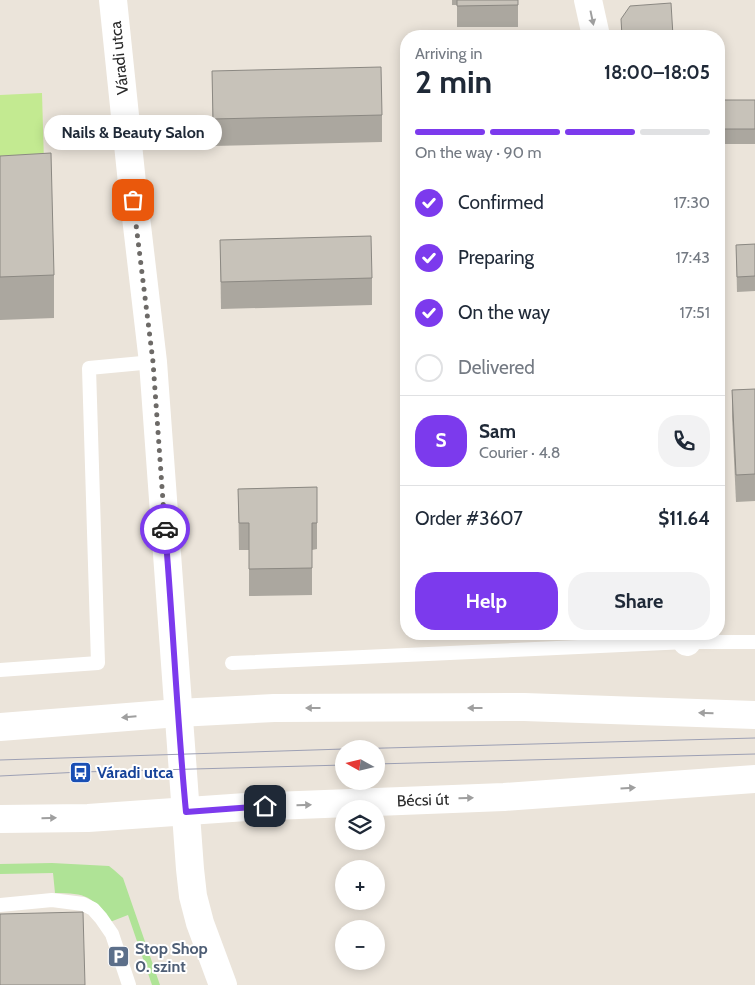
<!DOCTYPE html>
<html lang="en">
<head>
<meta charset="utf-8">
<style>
  body { margin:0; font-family:Cabin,sans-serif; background:#f2f2f3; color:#1f2937; height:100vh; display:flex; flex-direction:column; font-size:19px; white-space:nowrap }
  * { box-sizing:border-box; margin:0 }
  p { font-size:16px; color:#747a83 }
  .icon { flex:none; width:28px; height:28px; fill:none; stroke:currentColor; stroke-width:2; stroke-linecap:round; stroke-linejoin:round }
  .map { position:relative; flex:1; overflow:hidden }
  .panel { position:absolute; left:400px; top:30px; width:325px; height:610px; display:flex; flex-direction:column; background:#fff; border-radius:20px; box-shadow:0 2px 12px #0003 }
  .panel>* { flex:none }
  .needle { width:32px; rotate:278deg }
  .fabs { position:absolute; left:335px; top:740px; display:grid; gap:10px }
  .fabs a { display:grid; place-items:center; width:50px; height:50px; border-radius:50%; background:#fff; box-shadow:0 2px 12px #0003; font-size:25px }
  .pin { position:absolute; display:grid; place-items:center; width:42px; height:42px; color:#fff; margin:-21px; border-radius:10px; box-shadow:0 2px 8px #0006 }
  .courier { position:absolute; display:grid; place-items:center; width:50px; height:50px; margin:-25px; border:4px solid #7c3aed; border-radius:50%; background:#fff; color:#222; box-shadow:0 1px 6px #0007 }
  .bubble { position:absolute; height:35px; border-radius:18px; background:#fff; box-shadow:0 2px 12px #0003; font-size:16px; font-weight:700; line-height:35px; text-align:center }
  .overview em { font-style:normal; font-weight:700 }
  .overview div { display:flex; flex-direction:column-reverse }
  .overview { display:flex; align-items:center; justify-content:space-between; height:85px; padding:0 15px }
  h1 { font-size:32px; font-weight:700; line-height:38px }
  .bar { display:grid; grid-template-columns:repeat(4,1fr); gap:8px 5px; align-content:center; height:60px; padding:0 15px }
  .bar i { height:6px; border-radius:4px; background:#e0e1e3 }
  .bar .on { background:#7c3aed }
  .bar p { grid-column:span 4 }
  .line { display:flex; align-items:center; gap:12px; padding:0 15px; border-top:1px solid #e0e1e3 }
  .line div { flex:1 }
  .round { display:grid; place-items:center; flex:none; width:52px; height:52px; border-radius:20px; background:#f2f2f3 }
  ol { padding:0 15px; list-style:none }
  li { display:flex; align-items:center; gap:15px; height:55px }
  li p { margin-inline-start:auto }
  li .icon { padding:5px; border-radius:50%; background:#7c3aed; color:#fff; stroke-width:4 }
  li:last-child { color:#747a83 }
  li i { width:28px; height:28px; border:2px solid #e0e1e3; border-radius:50% }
  .cta { display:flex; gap:10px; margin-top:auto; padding:10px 15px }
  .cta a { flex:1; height:58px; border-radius:20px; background:#7c3aed; color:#fff; font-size:20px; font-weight:700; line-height:58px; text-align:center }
  .cta a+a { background:#f2f2f3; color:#1f2937 }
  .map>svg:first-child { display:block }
</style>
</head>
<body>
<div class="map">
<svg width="755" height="985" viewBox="0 0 755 985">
  <rect width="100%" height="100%" fill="#ebe4da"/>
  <path fill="#afe396" d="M52,863L109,866L114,870L123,878L160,985H152L128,915L110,922C93,896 86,893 55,893L53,873L0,874V864Z"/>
  <path fill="#c3ea91" d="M42,93L44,163L0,165V95Z"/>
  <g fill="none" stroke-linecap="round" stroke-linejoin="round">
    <g stroke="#fff" stroke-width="14">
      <path d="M232,663L687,642H755"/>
      <path d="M0,670L98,663L89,368L153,362"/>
      <path d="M0,905L52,900L83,904L93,909L101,918L112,934L129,985"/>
    </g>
    <g stroke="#fff" stroke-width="28">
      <path d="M113,0L132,183L153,362L190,869L193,896L200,923L223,985"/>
      <path d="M588,0L596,36"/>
      <path d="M686,634L687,642"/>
    </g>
    <g stroke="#fff" stroke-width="28">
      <path d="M0,727L178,713L274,708L524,707L755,715"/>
      <path d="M0,819L88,818L246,807L504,797L755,779"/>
    </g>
    <g stroke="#9da0b4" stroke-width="1">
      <path d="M349,749L755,738"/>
      <path d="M0,760L344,749"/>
      <path d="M376,764L755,754"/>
      <path d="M0,776L81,772L344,765"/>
    </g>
  </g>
  <g fill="#aba79f">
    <path d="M452,0H518V27H457V5H452Z"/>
    <path d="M212,71L382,115V142L213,146Z"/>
    <rect x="719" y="100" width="36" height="44"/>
    <path d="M0,156L54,275V318L0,320Z"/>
    <path d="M220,240L372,278V305L221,309Z"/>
    <path d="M755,244V291L737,292L736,245Z"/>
    <path d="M755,389V501L736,502L732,417V390Z"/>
    <path d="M404,405H406V508H405Z"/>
    <path d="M317,487V549L312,550V595L249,596V550H239L238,489Z"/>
  </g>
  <g fill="#c7c2b9" stroke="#8b8882">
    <path d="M457,0H518V5L457,6Z"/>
    <path d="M671,3L673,36H622L621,19L630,6Z"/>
    <path d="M519,34L558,35V36H519Z"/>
    <path d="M381,67L382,115L213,119L212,71Z"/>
    <rect x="719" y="100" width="36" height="29"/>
    <path d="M51,153L54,275L0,277V156Z"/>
    <path d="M371,236L372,278L221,282L220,240Z"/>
    <path d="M755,244V276L737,277L736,245Z"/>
    <path d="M755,389V474L736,475L732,390Z"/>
    <path d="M404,405H406V473H405Z"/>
    <path d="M317,487V523H312V568L249,569V523H239L238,489Z"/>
    <path d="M83,912L85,985H0V914Z"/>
  </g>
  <defs><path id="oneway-solid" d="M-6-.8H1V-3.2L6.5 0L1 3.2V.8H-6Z" transform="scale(1.25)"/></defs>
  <g fill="#9f9f9f">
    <use href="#oneway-solid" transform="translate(592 18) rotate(78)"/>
    <use href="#oneway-solid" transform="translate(313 708) rotate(180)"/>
    <use href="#oneway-solid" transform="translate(475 708) rotate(180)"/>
    <use href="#oneway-solid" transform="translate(706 713) rotate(-178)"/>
    <use href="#oneway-solid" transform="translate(129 717) rotate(175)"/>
    <use href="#oneway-solid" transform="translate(628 788) rotate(-4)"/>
    <use href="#oneway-solid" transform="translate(466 798) rotate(-2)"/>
    <use href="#oneway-solid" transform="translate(304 805) rotate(-2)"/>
    <use href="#oneway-solid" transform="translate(49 818) rotate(-1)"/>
  </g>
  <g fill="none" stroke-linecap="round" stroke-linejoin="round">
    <path stroke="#6d6a67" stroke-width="5" stroke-dasharray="0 9" d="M133,200L153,362L165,529"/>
    <path stroke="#7c3aed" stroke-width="6" d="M165,529C173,623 177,718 186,812L265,806"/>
  </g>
  <defs>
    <symbol id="bus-square" viewBox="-11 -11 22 22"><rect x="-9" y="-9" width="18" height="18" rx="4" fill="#1a4fb4" stroke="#fff"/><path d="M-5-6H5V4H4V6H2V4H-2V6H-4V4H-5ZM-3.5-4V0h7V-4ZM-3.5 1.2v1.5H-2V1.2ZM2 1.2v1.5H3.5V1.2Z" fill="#fff"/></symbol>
    <symbol id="parking-square" viewBox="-11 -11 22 22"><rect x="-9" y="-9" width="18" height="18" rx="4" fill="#5c6f8a" stroke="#fff"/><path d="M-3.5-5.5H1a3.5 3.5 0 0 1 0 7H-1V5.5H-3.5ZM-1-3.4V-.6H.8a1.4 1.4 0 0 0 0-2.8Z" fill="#fff"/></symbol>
  </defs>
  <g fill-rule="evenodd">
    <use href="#bus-square" x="68" y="760" width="25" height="25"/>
    <use href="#parking-square" x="106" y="944" width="25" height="25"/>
  </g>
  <g text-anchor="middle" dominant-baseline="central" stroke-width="4" stroke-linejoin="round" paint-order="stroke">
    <g font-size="16" fill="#292929" stroke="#fff">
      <text transform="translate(119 58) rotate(-96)">Váradi utca</text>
      <text transform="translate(423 800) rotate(-2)">Bécsi út</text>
    </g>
    <g font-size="16" font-weight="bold" fill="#164399" stroke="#fff" text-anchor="start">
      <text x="97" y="772">Váradi utca</text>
    </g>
    <g font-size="16" font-weight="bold" fill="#4e5e75" stroke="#fff" text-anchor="start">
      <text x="135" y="948">Stop Shop<tspan x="135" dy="18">0. szint</tspan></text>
    </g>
  </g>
</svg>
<div class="fabs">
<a><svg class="needle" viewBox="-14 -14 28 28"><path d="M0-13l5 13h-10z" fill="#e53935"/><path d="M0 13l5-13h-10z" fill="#747a83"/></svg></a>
<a><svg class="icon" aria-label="layers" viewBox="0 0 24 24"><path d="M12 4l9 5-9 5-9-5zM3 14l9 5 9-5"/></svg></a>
<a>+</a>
<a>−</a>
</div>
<div class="pin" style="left:133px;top:200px;background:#ea580c"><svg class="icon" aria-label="bag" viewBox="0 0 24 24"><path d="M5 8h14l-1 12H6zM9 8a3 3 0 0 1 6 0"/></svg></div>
<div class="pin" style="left:265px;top:806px;background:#1f2937"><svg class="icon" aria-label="home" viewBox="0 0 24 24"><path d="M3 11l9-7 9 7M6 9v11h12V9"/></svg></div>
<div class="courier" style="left:165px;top:529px"><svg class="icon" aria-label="car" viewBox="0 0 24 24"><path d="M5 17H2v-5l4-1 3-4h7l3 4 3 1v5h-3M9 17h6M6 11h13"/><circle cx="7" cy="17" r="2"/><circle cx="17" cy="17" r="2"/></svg></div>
<div class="bubble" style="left:44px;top:115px;width:178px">Nails &amp; Beauty Salon</div>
<section class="panel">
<div class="overview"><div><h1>2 min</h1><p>Arriving in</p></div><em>18:00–18:05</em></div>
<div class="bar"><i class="on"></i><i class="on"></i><i class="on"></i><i></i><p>On the way · 90 m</p></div>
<ol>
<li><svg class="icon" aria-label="check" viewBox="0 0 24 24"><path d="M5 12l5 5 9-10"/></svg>Confirmed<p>17:30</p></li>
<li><svg class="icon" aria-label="check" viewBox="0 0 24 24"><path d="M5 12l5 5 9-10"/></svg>Preparing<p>17:43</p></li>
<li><svg class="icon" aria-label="check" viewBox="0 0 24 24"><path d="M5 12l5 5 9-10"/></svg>On the way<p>17:51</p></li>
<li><i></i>Delivered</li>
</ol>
<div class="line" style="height:90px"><b class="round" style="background:#7c3aed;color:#fff">S</b><div><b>Sam</b><p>Courier · 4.8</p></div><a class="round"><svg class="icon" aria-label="phone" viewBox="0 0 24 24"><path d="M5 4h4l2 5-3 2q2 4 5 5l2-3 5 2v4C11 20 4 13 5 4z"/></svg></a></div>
<div class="line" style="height:65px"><div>Order #3607</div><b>$11.64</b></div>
<div class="cta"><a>Help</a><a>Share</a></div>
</section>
</div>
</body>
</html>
